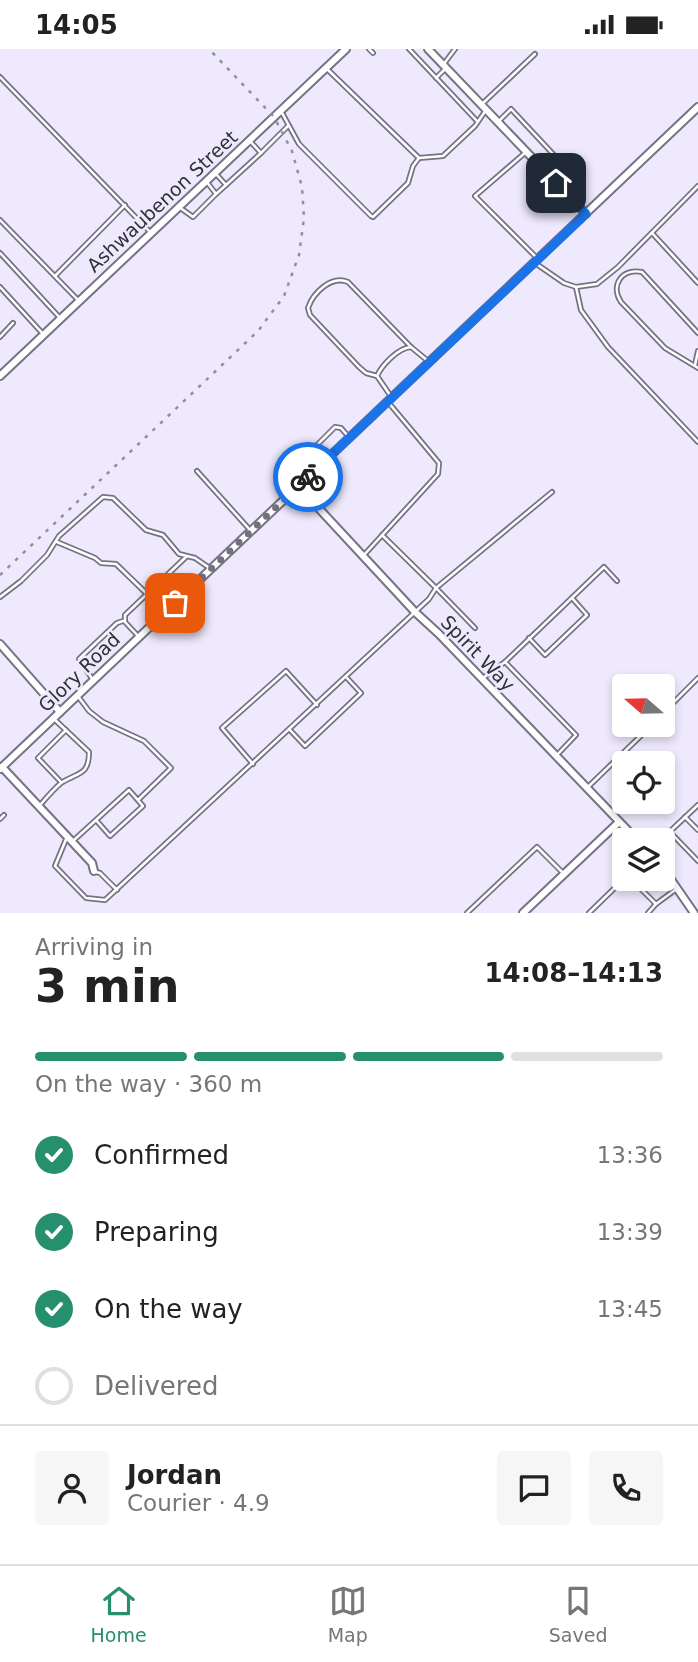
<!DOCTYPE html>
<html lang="en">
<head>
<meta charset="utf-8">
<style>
  body { margin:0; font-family:"DejaVu Sans",sans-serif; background:#f6f6f6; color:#222; height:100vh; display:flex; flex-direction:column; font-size:26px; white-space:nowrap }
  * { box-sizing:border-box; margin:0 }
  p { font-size:23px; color:#767676 }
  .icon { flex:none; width:38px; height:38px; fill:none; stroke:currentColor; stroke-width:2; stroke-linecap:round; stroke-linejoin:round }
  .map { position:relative; height:864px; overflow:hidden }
  .side { display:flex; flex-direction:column; background:#fff; flex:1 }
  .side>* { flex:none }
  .needle { width:46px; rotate:290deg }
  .buttons { position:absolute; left:612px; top:625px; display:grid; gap:14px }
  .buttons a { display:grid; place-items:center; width:63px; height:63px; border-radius:7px; background:#fff; box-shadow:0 4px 10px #0003; font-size:35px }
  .pin { position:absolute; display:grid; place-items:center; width:60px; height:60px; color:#fff; margin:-30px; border-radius:14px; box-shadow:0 4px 10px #0006 }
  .courier { position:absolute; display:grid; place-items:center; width:70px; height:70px; margin:-35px; border:5px solid #1a73e8; border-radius:50%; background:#fff; color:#222; box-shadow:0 2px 9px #0007 }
  .overview em { font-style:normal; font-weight:600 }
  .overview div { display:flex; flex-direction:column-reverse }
  .overview { display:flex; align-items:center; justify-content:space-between; height:119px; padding:0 35px }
  h1 { font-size:46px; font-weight:600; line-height:52px }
  .bar { display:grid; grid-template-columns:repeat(4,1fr); gap:10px 7px; align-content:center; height:84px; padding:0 35px }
  .bar i { height:9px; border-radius:5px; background:#e0e0e0 }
  .bar .selected { background:#268f6d }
  .bar p { grid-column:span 4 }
  .line { display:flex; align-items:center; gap:18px; padding:0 35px; border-top:2px solid #e0e0e0 }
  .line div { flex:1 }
  .round { display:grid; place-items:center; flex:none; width:74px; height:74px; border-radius:7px; background:#f6f6f6 }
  ol { padding:0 35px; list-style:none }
  li { display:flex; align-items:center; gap:21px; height:77px }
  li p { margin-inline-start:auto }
  li .icon { padding:7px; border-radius:50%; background:#268f6d; color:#fff; stroke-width:4 }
  li:last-child { color:#767676 }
  li i { width:38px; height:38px; border:4px solid #e0e0e0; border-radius:50% }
  .status { display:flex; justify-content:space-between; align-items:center; height:49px; padding:0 35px; background:#fff; direction:ltr }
  .status svg { height:19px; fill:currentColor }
  .tabs { display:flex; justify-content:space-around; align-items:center; height:98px; border-top:2px solid #e0e0e0; background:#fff; font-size:19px; color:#767676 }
  .tabs a { display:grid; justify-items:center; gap:4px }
  .tabs .selected { color:#268f6d }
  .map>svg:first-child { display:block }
</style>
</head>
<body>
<div class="status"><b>14:05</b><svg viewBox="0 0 49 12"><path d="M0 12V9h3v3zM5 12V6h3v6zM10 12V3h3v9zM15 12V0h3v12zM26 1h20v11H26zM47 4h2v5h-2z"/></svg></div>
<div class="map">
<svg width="698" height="864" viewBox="0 0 698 864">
  <rect width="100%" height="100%" fill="#eee9fc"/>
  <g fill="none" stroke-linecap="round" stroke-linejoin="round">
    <defs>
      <g id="service">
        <path d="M369,0L373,4"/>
        <path d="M409,0L477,72"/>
        <path d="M443,16L455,0"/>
        <path d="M326,19L419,109L443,107L475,77L486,61"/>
        <path d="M0,28L151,184"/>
        <path d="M436,29L446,19"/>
        <path d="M481,56L535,5"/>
        <path d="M281,62L299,95L371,167L373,168L408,134L413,117L419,109"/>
        <path d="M498,73L511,60L554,106L542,118"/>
        <path d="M526,103L475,147L536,208"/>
        <path d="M261,104L288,77"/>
        <path d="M226,136L261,104L250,92"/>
        <path d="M216,145L226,136L216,125"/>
        <path d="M179,158L193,168L216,145L206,132"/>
        <path d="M0,171L78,251"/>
        <path d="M652,184L698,234"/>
        <path d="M0,204L61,270"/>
        <path d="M535,214L564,234L576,238L597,235L618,218L698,137"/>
        <path d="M55,227L125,156"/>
        <path d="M0,238L44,286"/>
        <path d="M576,238L581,261L608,298L698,393"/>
        <path d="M698,284L642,223C622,219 610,236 621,253L665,299L698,319"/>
        <path d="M0,288L13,274"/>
        <path d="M695,316L698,302"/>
        <path d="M377,327L366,324L359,318L310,266L308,259C313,244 331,226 348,233L411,298"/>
        <path d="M390,346L377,327C382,316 398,299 411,298L428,312"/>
        <path d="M197,422L251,482"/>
        <path d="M309,427L300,417V413L335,378L341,379L348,387"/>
        <path d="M57,493L95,509L101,514L116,515L147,545"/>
        <path d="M364,506L438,425L439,414L388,353"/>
        <path d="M0,548L21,532L47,506L59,487L103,448L113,449L146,481L163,486L179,505L195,509L211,520"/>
        <path d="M475,579L436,539L552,443"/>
        <path d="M139,588L125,573V566L186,508"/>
        <path d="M529,589L545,606L587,566L572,549"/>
        <path d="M505,613L604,518L617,532"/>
        <path d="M483,629L505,613L576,686L556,707"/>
        <path d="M93,631L79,610L117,574L123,572"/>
        <path d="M77,646L89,662L103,673L144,692L171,719L138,751"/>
        <path d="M663,664L698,629"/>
        <path d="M290,681L305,697L361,644L347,629"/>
        <path d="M253,715L222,679L286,622L317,656"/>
        <path d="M61,733L38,709L66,681"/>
        <path d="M589,737L652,676"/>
        <path d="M41,755C47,748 54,740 61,734C78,723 89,727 89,703L53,669"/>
        <path d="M685,768L698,781"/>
        <path d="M0,770L4,766"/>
        <path d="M670,783L698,812"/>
        <path d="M67,788L55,817L86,849L105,851L429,550L436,539L382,486"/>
        <path d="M74,791L129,741L143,757L110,787L96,771"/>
        <path d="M661,791L698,756"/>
        <path d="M96,823L100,824L117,841"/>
        <path d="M631,830L656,855L675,841"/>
        <path d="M467,864L537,798L563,824"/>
        <path d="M589,864L625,829"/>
        <path d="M648,864L656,855"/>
      </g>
      <g id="minor">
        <path d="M428,0L586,165"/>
        <path d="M0,327L346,0"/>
        <path d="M298,437L415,563L439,585L637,791"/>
        <path d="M0,595L60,663"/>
        <path d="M2,718L92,814L94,822"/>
        <path d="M0,720L698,58"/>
        <path d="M663,819L694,864"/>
        <path d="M523,864L619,773"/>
      </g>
    </defs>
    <use href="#service" stroke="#767283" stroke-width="6"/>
    <use href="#minor" stroke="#767283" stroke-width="10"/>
    <use href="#service" stroke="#fff" stroke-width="2.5"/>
    <use href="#minor" stroke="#fff" stroke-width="6"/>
    <path stroke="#928f9c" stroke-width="2.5" stroke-dasharray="3.5 7" stroke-linecap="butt" d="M0,526L258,282L284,247L299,206L304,169L302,138L292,102L274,68L209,0"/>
  </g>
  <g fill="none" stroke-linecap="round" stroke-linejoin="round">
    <path stroke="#73717c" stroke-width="7" stroke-dasharray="0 12.6" d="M175,554L308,428"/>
    <path stroke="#1a73e8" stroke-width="9" d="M308,428L586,165L556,134"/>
  </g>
  <g text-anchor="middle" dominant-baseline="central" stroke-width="5" stroke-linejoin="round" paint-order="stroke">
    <g font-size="19" fill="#313037" stroke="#eee9fc">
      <text transform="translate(162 152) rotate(-43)">Ashwaubenon Street</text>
      <text transform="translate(478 604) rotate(46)">Spirit Way</text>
      <text transform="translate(79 623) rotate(-44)">Glory Road</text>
    </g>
  </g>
</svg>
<div class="buttons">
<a><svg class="needle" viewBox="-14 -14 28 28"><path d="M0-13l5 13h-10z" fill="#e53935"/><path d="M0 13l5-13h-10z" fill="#767676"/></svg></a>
<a><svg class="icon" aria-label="locate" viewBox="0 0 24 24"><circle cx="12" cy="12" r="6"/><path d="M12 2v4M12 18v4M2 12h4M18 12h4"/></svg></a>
<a><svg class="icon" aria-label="layers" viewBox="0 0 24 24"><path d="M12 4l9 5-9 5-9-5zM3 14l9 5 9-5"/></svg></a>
</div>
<div class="pin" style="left:175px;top:554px;background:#ea580c"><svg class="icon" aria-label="bag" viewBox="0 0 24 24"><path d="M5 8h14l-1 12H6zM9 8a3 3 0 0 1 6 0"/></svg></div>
<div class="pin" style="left:556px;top:134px;background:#1f2937"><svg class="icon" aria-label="home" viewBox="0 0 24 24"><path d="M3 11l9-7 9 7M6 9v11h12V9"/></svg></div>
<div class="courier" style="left:308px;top:428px"><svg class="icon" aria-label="bike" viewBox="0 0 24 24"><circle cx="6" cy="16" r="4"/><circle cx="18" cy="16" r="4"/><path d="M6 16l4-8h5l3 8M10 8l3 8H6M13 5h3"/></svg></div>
</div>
<section class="side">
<div class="overview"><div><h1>3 min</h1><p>Arriving in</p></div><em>14:08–14:13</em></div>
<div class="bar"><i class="selected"></i><i class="selected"></i><i class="selected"></i><i></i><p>On the way · 360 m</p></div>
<ol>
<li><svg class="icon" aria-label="check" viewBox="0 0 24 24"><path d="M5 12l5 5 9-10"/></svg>Confirmed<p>13:36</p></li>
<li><svg class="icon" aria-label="check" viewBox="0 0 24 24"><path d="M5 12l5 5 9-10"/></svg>Preparing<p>13:39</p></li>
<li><svg class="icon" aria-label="check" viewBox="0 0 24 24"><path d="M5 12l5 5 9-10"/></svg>On the way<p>13:45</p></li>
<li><i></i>Delivered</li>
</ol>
<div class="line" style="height:126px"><a class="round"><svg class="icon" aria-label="person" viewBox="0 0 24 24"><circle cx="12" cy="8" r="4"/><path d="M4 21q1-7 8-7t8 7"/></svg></a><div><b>Jordan</b><p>Courier · 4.9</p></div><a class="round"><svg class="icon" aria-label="chat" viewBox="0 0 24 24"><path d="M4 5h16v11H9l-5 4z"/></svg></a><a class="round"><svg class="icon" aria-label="phone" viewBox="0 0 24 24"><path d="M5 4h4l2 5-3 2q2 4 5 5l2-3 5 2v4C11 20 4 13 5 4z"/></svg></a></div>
</section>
<nav class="tabs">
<a class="selected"><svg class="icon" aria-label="home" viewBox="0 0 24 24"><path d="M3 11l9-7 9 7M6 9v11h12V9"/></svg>Home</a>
<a><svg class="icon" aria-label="map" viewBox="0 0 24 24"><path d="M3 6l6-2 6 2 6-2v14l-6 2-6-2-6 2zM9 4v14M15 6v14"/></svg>Map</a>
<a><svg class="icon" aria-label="saved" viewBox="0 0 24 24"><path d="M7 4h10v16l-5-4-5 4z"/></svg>Saved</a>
</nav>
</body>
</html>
